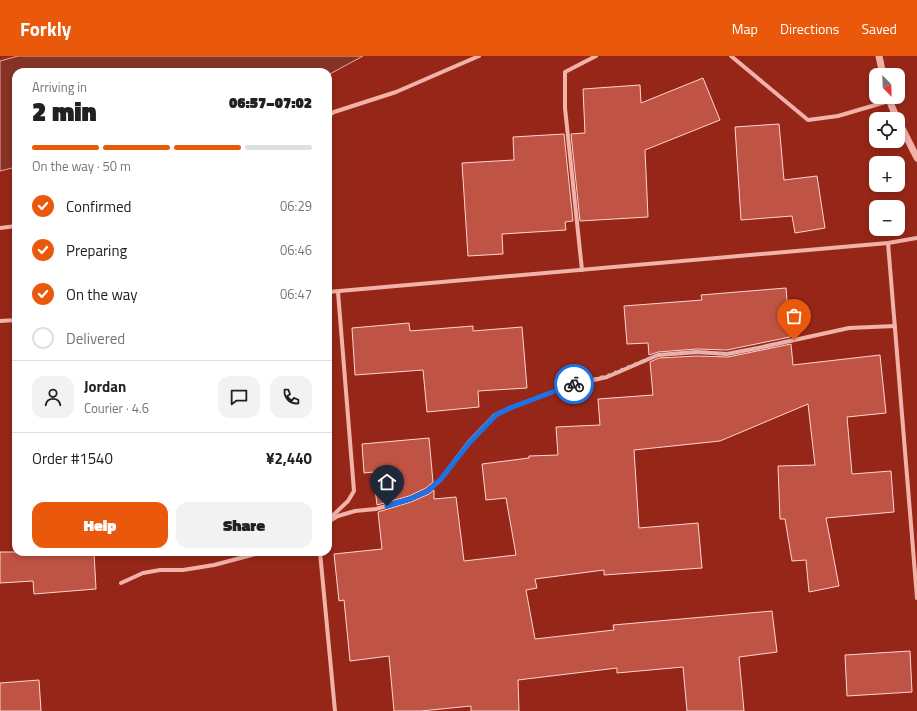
<!DOCTYPE html>
<html lang="en">
<head>
<meta charset="utf-8">
<style>
  body { margin:0; font-family:"Titillium Web",sans-serif; background:#f2f2f2; color:#202124; height:100vh; display:flex; flex-direction:column; font-size:15px; white-space:nowrap }
  * { box-sizing:border-box; margin:0 }
  p { font-size:13px; color:#757577 }
  .icon { flex:none; width:22px; height:22px; fill:none; stroke:currentColor; stroke-width:2; stroke-linecap:round; stroke-linejoin:round }
  .map { position:relative; flex:1; overflow:hidden }
  .side { position:absolute; left:12px; top:12px; width:320px; height:488px; display:flex; flex-direction:column; background:#fff; border-radius:12px; box-shadow:0 2px 6px #0003 }
  .side>* { flex:none }
  .needle { width:26px; rotate:157deg }
  .tools { position:absolute; left:869px; top:12px; display:grid; gap:8px }
  .tools a { display:grid; place-items:center; width:36px; height:36px; border-radius:8px; background:#fff; box-shadow:0 2px 6px #0003; font-size:20px }
  .pin { position:absolute; display:grid; place-items:center; width:34px; height:34px; color:#fff; margin:-41px -17px; border-radius:50% 50% 50% 0; rotate:-45deg; box-shadow:0 0 4px #0007 }
  .pin .icon { rotate:45deg }
  .courier { position:absolute; display:grid; place-items:center; width:40px; height:40px; margin:-20px; border:3px solid #1a73e8; border-radius:50%; background:#fff; color:#222; box-shadow:0 1px 5px #0007 }
  .overview em { font-style:normal; font-weight:800 }
  .overview div { display:flex; flex-direction:column-reverse }
  .overview { display:flex; align-items:center; justify-content:space-between; height:68px; padding:0 20px }
  h1 { font-size:26px; font-weight:800; line-height:30px }
  .bar { display:grid; grid-template-columns:repeat(4,1fr); gap:6px 4px; align-content:center; height:48px; padding:0 20px }
  .bar i { height:5px; border-radius:3px; background:#e0e0e0 }
  .bar .active { background:#ea580c }
  .bar p { grid-column:span 4 }
  .line { display:flex; align-items:center; gap:10px; padding:0 20px; border-top:1px solid #e0e0e0 }
  .line div { flex:1 }
  .round { display:grid; place-items:center; flex:none; width:42px; height:42px; border-radius:12px; background:#f2f2f2 }
  ol { padding:0 20px; list-style:none }
  li { display:flex; align-items:center; gap:12px; height:44px }
  li p { margin-inline-start:auto }
  li .icon { padding:4px; border-radius:50%; background:#ea580c; color:#fff; stroke-width:4 }
  li:last-child { color:#757577 }
  li i { width:22px; height:22px; border:2px solid #e0e0e0; border-radius:50% }
  .cta { display:flex; gap:8px; margin-top:auto; padding:8px 20px }
  .cta a { flex:1; height:46px; border-radius:12px; background:#ea580c; color:#fff; font-size:16px; font-weight:800; line-height:46px; text-align:center }
  .cta a+a { background:#f2f2f2; color:#202124 }
  header { display:flex; align-items:center; gap:24px; box-sizing:border-box; height:56px; padding:0 20px; background:#ea580c; color:#fff }
  header strong { font-size:19px }
  nav { display:flex; gap:22px; margin-inline-start:auto; font-size:14px }
  .map>svg:first-child { display:block }
</style>
</head>
<body>
<header>
<strong>Forkly</strong>
<nav><a>Map</a><a>Directions</a><a>Saved</a></nav>
</header>
<div class="map">
<svg width="917" height="655" viewBox="0 0 917 655">
  <rect width="100%" height="100%" fill="#962718"/>
  <path fill="#863326" stroke="#f3a59d" d="M18,0H363L328,19V16H16V111L0,115V5Z"/>
  <g fill="#bf5344" stroke="#fcd6d1">
    <path d="M703,22L720,64L645,94L648,161L580,165L571,78L585,77L583,33L640,29L641,47Z"/>
    <path d="M779,68L784,124L817,120L825,172L795,177L792,160L741,164L735,71Z"/>
    <path d="M564,78L573,165L565,166L566,174L502,178L503,198L468,200L462,107L514,104L513,81Z"/>
    <path d="M786,232L790,281L727,294L697,293L658,296L649,299L648,287L627,288L624,250L702,244L701,239Z"/>
    <path d="M409,267L410,275L473,270V275L522,271L527,332L478,335L479,351L427,356L423,314L355,319L352,272Z"/>
    <path d="M791,288L793,309L880,299L886,357L847,361L852,418L891,415L894,456L826,462L839,530L809,536L806,504L792,505L785,463H780L778,410L815,409L808,348L720,385L634,394L639,472L698,467L702,512L604,519V514L535,523L537,532L526,534L535,583L614,574L613,569L772,555L777,596L739,601L744,655H687L683,611L617,617V612L518,624L519,655H471V650L421,655H394L389,600L350,605L344,544L339,545L334,498L382,493L378,456L411,446L429,438L434,434V443L456,441L464,505L516,499L506,442L486,444L482,408L529,402V400L558,399L556,371L600,369L598,343L653,339L650,306L659,302L697,300L728,301Z"/>
    <path d="M429,382L433,426L426,432L409,440L377,449L373,416L364,417L362,388Z"/>
    <path d="M0,496H94L96,533L34,538L33,525L0,527Z"/>
    <path d="M910,595L912,636L847,640L845,599Z"/>
    <path d="M39,624L41,655H0V627Z"/>
  </g>
  <g fill="none" stroke-linecap="round" stroke-linejoin="round">
    <g stroke="#f1b2aa" stroke-width="4">
      <path d="M731,0L808,64L838,60L889,45"/>
      <path d="M328,60L334,56L396,36L479,0"/>
      <path d="M0,172L16,170"/>
      <path d="M888,187L917,542"/>
      <path d="M582,214L565,52V16L596,0"/>
      <path d="M328,236L888,187L917,182"/>
      <path d="M0,265L16,264"/>
      <path d="M328,464L348,445L354,435L338,236"/>
      <path d="M328,466L338,460L355,455L376,453L410,443L428,435L441,423L469,386L495,359L510,352L571,329L607,321L658,299L697,296L727,298L758,292L849,272L895,270"/>
      <path d="M320,496L335,655"/>
      <path d="M121,527L143,517L160,514H183L214,509L263,496"/>
    </g>
    <g stroke="#f1b2aa" stroke-width="7">
      <path d="M879,0L883,19"/>
      <path d="M888,41L897,63"/>
      <path d="M898,64L917,102"/>
    </g>
  </g>
  <g fill="none" stroke-linecap="round" stroke-linejoin="round">
    <path stroke="#dab3ae" stroke-width="4" stroke-dasharray="0 7.2" d="M574,328L607,320L658,299L697,296L727,298L758,292L794,284"/>
    <path stroke="#1a73e8" stroke-width="5" d="M387,450L410,443L428,435L441,423L470,386L496,359L510,352L574,328"/>
  </g>
</svg>
<div class="tools">
<a><svg class="needle" viewBox="-14 -14 28 28"><path d="M0-13l5 13h-10z" fill="#e53935"/><path d="M0 13l5-13h-10z" fill="#757577"/></svg></a>
<a><svg class="icon" aria-label="locate" viewBox="0 0 24 24"><circle cx="12" cy="12" r="6"/><path d="M12 2v4M12 18v4M2 12h4M18 12h4"/></svg></a>
<a>+</a>
<a>−</a>
</div>
<div class="pin" style="left:794px;top:284px;background:#ea580c"><svg class="icon" aria-label="bag" viewBox="0 0 24 24"><path d="M5 8h14l-1 12H6zM9 8a3 3 0 0 1 6 0"/></svg></div>
<div class="pin" style="left:387px;top:450px;background:#1f2937"><svg class="icon" aria-label="home" viewBox="0 0 24 24"><path d="M3 11l9-7 9 7M6 9v11h12V9"/></svg></div>
<div class="courier" style="left:574px;top:328px"><svg class="icon" aria-label="bike" viewBox="0 0 24 24"><circle cx="6" cy="16" r="4"/><circle cx="18" cy="16" r="4"/><path d="M6 16l4-8h5l3 8M10 8l3 8H6M13 5h3"/></svg></div>
<section class="side">
<div class="overview"><div><h1>2 min</h1><p>Arriving in</p></div><em>06:57–07:02</em></div>
<div class="bar"><i class="active"></i><i class="active"></i><i class="active"></i><i></i><p>On the way · 50 m</p></div>
<ol>
<li><svg class="icon" aria-label="check" viewBox="0 0 24 24"><path d="M5 12l5 5 9-10"/></svg>Confirmed<p>06:29</p></li>
<li><svg class="icon" aria-label="check" viewBox="0 0 24 24"><path d="M5 12l5 5 9-10"/></svg>Preparing<p>06:46</p></li>
<li><svg class="icon" aria-label="check" viewBox="0 0 24 24"><path d="M5 12l5 5 9-10"/></svg>On the way<p>06:47</p></li>
<li><i></i>Delivered</li>
</ol>
<div class="line" style="height:72px"><a class="round"><svg class="icon" aria-label="person" viewBox="0 0 24 24"><circle cx="12" cy="8" r="4"/><path d="M4 21q1-7 8-7t8 7"/></svg></a><div><b>Jordan</b><p>Courier · 4.6</p></div><a class="round"><svg class="icon" aria-label="chat" viewBox="0 0 24 24"><path d="M4 5h16v11H9l-5 4z"/></svg></a><a class="round"><svg class="icon" aria-label="phone" viewBox="0 0 24 24"><path d="M5 4h4l2 5-3 2q2 4 5 5l2-3 5 2v4C11 20 4 13 5 4z"/></svg></a></div>
<div class="line" style="height:52px"><div>Order #1540</div><b>¥2,440</b></div>
<div class="cta"><a>Help</a><a>Share</a></div>
</section>
</div>
</body>
</html>
